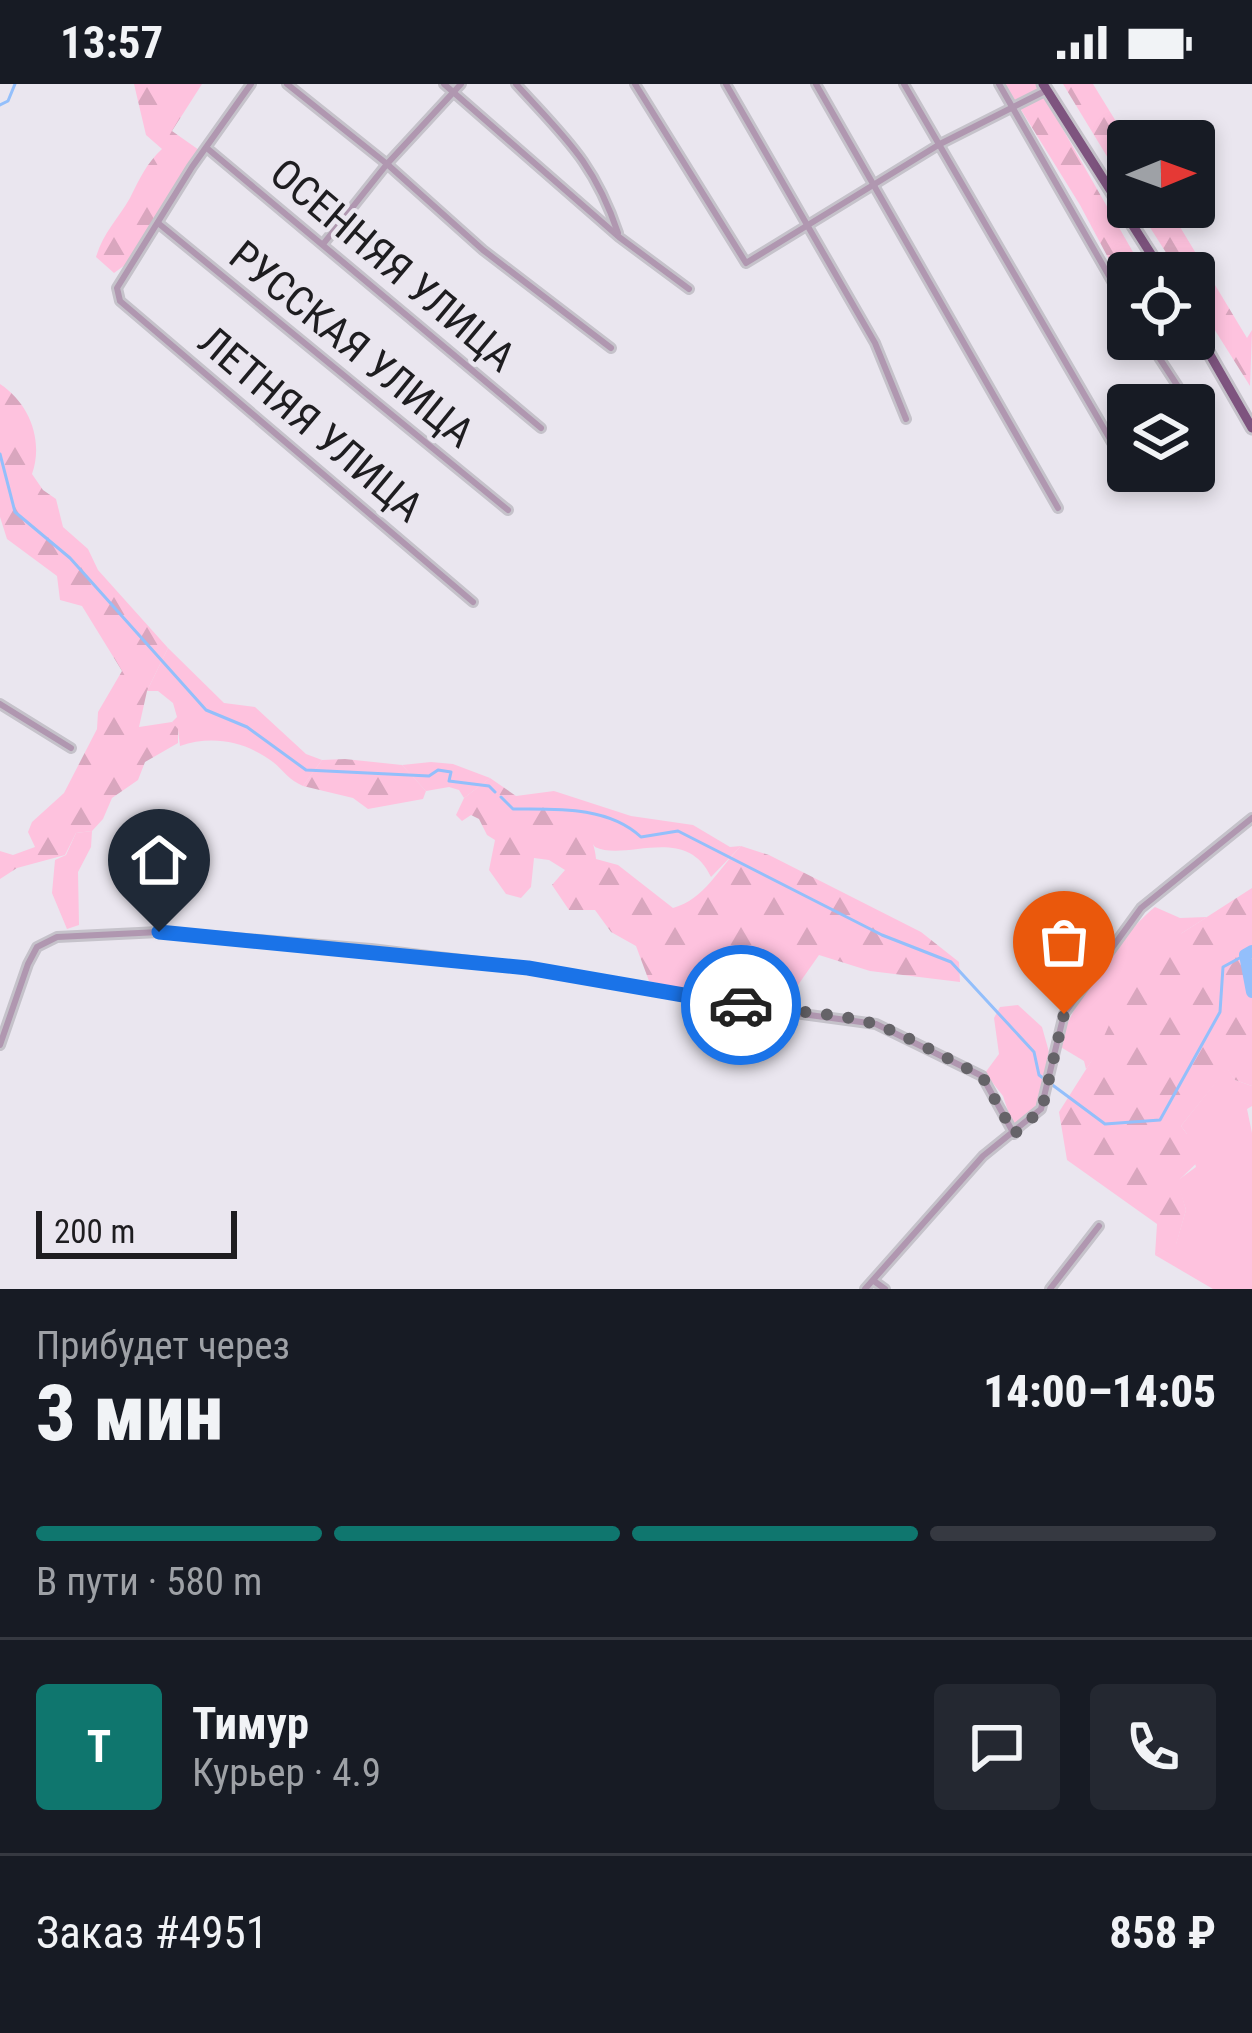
<!DOCTYPE html>
<html lang="ru">
<head>
<meta charset="utf-8">
<style>
  body { margin:0; font-family:"Roboto Condensed",sans-serif; background:#242831; color:#f1f3f6; height:100vh; display:flex; flex-direction:column; font-size:45px; white-space:nowrap }
  * { box-sizing:border-box; margin:0 }
  p { font-size:39px; color:#9ea1a6 }
  .icon { flex:none; width:66px; height:66px; fill:none; stroke:currentColor; stroke-width:2; stroke-linecap:round; stroke-linejoin:round }
  .map { position:relative; height:1205px; overflow:hidden }
  .details { display:flex; flex-direction:column; background:#171b24; flex:1 }
  .details>* { flex:none }
  .needle { width:78px; rotate:89deg }
  .fabs { position:absolute; left:1107px; top:36px; display:grid; gap:24px }
  .fabs a { display:grid; place-items:center; width:108px; height:108px; border-radius:12px; background:#171b24; box-shadow:0 6px 18px #0003; font-size:60px }
  .scale { position:absolute; left:36px; bottom:30px; width:201px; box-sizing:border-box; padding-left:12px; border:6px solid #1e1d20; border-top:0; font-size:33px; line-height:42px; white-space:nowrap; color:#1e1d20; -webkit-text-stroke:9px #eae6ef; paint-order:stroke }
  .pin { position:absolute; display:grid; place-items:center; width:102px; height:102px; color:#fff; margin:-123px -51px; border-radius:50% 50% 50% 0; rotate:-45deg; box-shadow:0 0 12px #0007 }
  .pin .icon { rotate:45deg }
  .courier { position:absolute; display:grid; place-items:center; width:120px; height:120px; margin:-60px; border:9px solid #1a73e8; border-radius:50%; background:#fff; color:#222; box-shadow:0 3px 15px #0007 }
  .headline em { font-style:normal; font-weight:800 }
  .headline div { display:flex; flex-direction:column-reverse }
  .headline { display:flex; align-items:center; justify-content:space-between; height:204px; padding:0 36px }
  h1 { font-size:78px; font-weight:800; line-height:90px }
  .bar { display:grid; grid-template-columns:repeat(4,1fr); gap:18px 12px; align-content:center; height:144px; padding:0 36px }
  .bar i { height:15px; border-radius:9px; background:#363941 }
  .bar .on { background:#0f766e }
  .bar p { grid-column:span 4 }
  .line { display:flex; align-items:center; gap:30px; padding:0 36px; border-top:3px solid #363941 }
  .line div { flex:1 }
  .round { display:grid; place-items:center; flex:none; width:126px; height:126px; border-radius:12px; background:#242831 }
  .status { display:flex; justify-content:space-between; align-items:center; height:84px; padding:0 60px; background:#171b24; direction:ltr }
  .status svg { height:33px; fill:currentColor }
  .map>svg:first-child { display:block }
</style>
</head>
<body>
<div class="status"><b>13:57</b><svg viewBox="0 0 49 12"><path d="M0 12V9h3v3zM5 12V6h3v6zM10 12V3h3v9zM15 12V0h3v12zM26 1h20v11H26zM47 4h2v5h-2z"/></svg></div>
<div class="map">
<svg width="1252" height="1205" viewBox="0 0 1252 1205">
  <defs>
    <pattern id="forest-firs" width="22" height="20" patternUnits="userSpaceOnUse" patternTransform="scale(3)"><rect width="22" height="20" fill="#fec2de"/><path d="M5 1l3.5 6h-7zM16 11l3.5 6h-7z" fill="#d9a6be"/></pattern>
  </defs>
  <rect width="100%" height="100%" fill="#eae6ef"/>
  <g fill="#fec2de">
    <path d="M168,564L224,619L255,623L306,670L322,676L303,702C289,696 284,687 273,678C245,657 212,651 180,662L178,646L172,638L177,633L173,619L158,607H147Z"/>
    <path d="M431,678L453,680L490,694L464,714L459,706L449,703L426,707L402,681Z"/>
    <path d="M554,707L631,732L693,741L730,763L741,762L711,793C686,739 626,778 595,763Z"/>
    <path d="M92,747L91,763L78,788L79,841L67,845L52,809L55,776L66,771L76,749Z"/>
    <path d="M1155,823L1180,834L1207,833L1182,849L1086,985L1084,977L1059,962C1070,920 1122,850 1155,823Z"/>
    <path d="M1018,921L1042,943L1049,968L1038,1017L1033,1028L1016,1039H1012L1003,1012L985,989L999,970L994,934L1000,923Z"/>
    <path d="M1227,984L1235,996L1252,1002V1022L1247,1025L1252,1049V1205H1213L1155,1171L1176,1160L1186,1126L1177,1097L1196,1083L1187,1050L1181,1042Z"/>
  </g>
  <g fill="url(#forest-firs)">
    <path d="M134,0H202L172,47L199,66L125,181L114,189L96,173C103,149 118,135 130,114C140,94 146,80 162,65L146,51Z"/>
    <path d="M1005,0H1037L1145,189H1128V211L1080,121Z"/>
    <path d="M1063,0H1093L1128,57V107Z"/>
    <path d="M1137,123H1168L1247,254L1252,246L1250,302L1194,213V189H1179Z"/>
    <path d="M0,300C29,319 44,356 32,390L43,406L56,415L63,443L88,465L98,486L168,564L147,607L139,643L172,638L178,645V659L145,678L138,696L112,714L103,735L92,747L76,749L65,771L17,784L0,795V767L13,771L35,763L28,748L32,738L64,709L97,645L98,628L122,587L82,522L60,516L57,492L7,455L0,433Z"/>
    <path d="M345,675L402,681L426,707L423,715L368,725L353,714L303,702L322,676Z"/>
    <path d="M490,694L516,712L554,707L590,739C589,753 595,761 596,775L618,781L673,824C705,815 718,785 741,762L769,771L921,848L959,878L960,898L870,887L819,871L798,901L724,895L695,887L682,905L649,897L636,862L611,848L595,826H569L552,801L565,786L549,776L534,774L531,803L521,814L506,810L489,786L495,756L487,751L479,735L471,731L462,737L456,731L464,714Z"/>
    <path d="M1252,804V1002L1235,996L1227,985L1181,1042L1187,1050L1197,1049L1205,1071L1178,1097L1186,1126L1176,1161L1155,1171L1157,1140L1067,1076L1059,1028L1097,968L1129,896L1182,849Z"/>
  </g>
  <g fill="none" stroke-linecap="round" stroke-linejoin="round">
    <g stroke="#93bffb" stroke-width="3">
      <path d="M0,21L8,17L15,0"/>
      <path d="M0,370L15,428L70,474L206,626L247,643L306,686L429,692L438,686L451,688L449,697L489,702L495,708"/>
      <path d="M501,713L513,725C556,725 608,722 641,753L678,747L882,851L951,878L1034,968L1039,991L1105,1040L1160,1036L1220,928L1223,883L1245,871"/>
    </g>
    <path stroke="#93bffb" stroke-width="12" d="M1252,867L1245,871L1252,908"/>
    <defs>
      <g id="street">
        <path d="M251,0L192,83L117,204L120,217L473,518"/>
        <path d="M287,0L387,80L483,166L611,264"/>
        <path d="M444,0L619,153L689,205"/>
        <path d="M516,0C565,54 594,78 618,149"/>
        <path d="M635,0L746,179L940,60L1047,6"/>
        <path d="M726,0L875,259L906,335"/>
        <path d="M816,0L1058,424"/>
        <path d="M904,0L1121,374"/>
        <path d="M999,0L1128,225"/>
        <path d="M208,65L541,344"/>
        <path d="M158,139L508,426"/>
        <path d="M324,159L387,80L461,0"/>
        <path d="M1147,255L1190,321"/>
        <path d="M0,620L71,664"/>
        <path d="M0,961L28,880L37,863L57,853L159,848L371,865L528,884L728,920L876,940L982,992L1014,1050"/>
        <path d="M874,1197L885,1205"/>
        <path d="M865,1205L983,1072L1041,1025L1064,930L1141,824L1252,734"/>
        <path d="M1050,1205L1099,1142"/>
      </g>
      <g id="primary">
        <path d="M1043,0L1163,189"/>
        <path d="M1194,243L1252,344"/>
      </g>
    </defs>
    <use href="#street" stroke="#c5c2ca" stroke-width="12"/>
    <use href="#primary" stroke="#c5c2ca" stroke-width="15"/>
    <use href="#street" stroke="#b097b0" stroke-width="6"/>
    <use href="#primary" stroke="#7e547f" stroke-width="9"/>
  </g>
  <g fill="none" stroke-linecap="round" stroke-linejoin="round">
    <path stroke="#656368" stroke-width="12" stroke-dasharray="0 21.6" d="M741,921L841,932L876,940L906,953L982,992L1014,1050L1042,1025L1064,930"/>
    <path stroke="#1a73e8" stroke-width="15" d="M159,848L528,884L741,921"/>
  </g>
  <g text-anchor="middle" dominant-baseline="central" stroke-width="9" stroke-linejoin="round" paint-order="stroke">
    <g font-size="42" fill="#1e1d20" stroke="#eae6ef">
      <text transform="translate(393 181) rotate(40)">ОСЕННЯЯ УЛИЦА</text>
      <text transform="translate(352 260) rotate(39)">РУССКАЯ УЛИЦА</text>
      <text transform="translate(311 340) rotate(40)">ЛЕТНЯЯ УЛИЦА</text>
    </g>
  </g>
</svg>
<div class="fabs">
<a><svg class="needle" viewBox="-14 -14 28 28"><path d="M0-13l5 13h-10z" fill="#e53935"/><path d="M0 13l5-13h-10z" fill="#9ea1a6"/></svg></a>
<a><svg class="icon" aria-label="locate" viewBox="0 0 24 24"><circle cx="12" cy="12" r="6"/><path d="M12 2v4M12 18v4M2 12h4M18 12h4"/></svg></a>
<a><svg class="icon" aria-label="layers" viewBox="0 0 24 24"><path d="M12 4l9 5-9 5-9-5zM3 14l9 5 9-5"/></svg></a>
</div>
<div class="scale">200 m</div>
<div class="pin" style="left:1064px;top:930px;background:#ea580c"><svg class="icon" aria-label="bag" viewBox="0 0 24 24"><path d="M5 8h14l-1 12H6zM9 8a3 3 0 0 1 6 0"/></svg></div>
<div class="pin" style="left:159px;top:848px;background:#1f2937"><svg class="icon" aria-label="home" viewBox="0 0 24 24"><path d="M3 11l9-7 9 7M6 9v11h12V9"/></svg></div>
<div class="courier" style="left:741px;top:921px"><svg class="icon" aria-label="car" viewBox="0 0 24 24"><path d="M5 17H2v-5l4-1 3-4h7l3 4 3 1v5h-3M9 17h6M6 11h13"/><circle cx="7" cy="17" r="2"/><circle cx="17" cy="17" r="2"/></svg></div>
</div>
<section class="details">
<div class="headline"><div><h1>3 мин</h1><p>Прибудет через</p></div><em>14:00–14:05</em></div>
<div class="bar"><i class="on"></i><i class="on"></i><i class="on"></i><i></i><p>В пути · 580 m</p></div>
<div class="line" style="height:216px"><b class="round" style="background:#0f766e;color:#fff">Т</b><div><b>Тимур</b><p>Курьер · 4.9</p></div><a class="round"><svg class="icon" aria-label="chat" viewBox="0 0 24 24"><path d="M4 5h16v11H9l-5 4z"/></svg></a><a class="round"><svg class="icon" aria-label="phone" viewBox="0 0 24 24"><path d="M5 4h4l2 5-3 2q2 4 5 5l2-3 5 2v4C11 20 4 13 5 4z"/></svg></a></div>
<div class="line" style="height:156px"><div>Заказ #4951</div><b>858 ₽</b></div>
</section>
</body>
</html>
